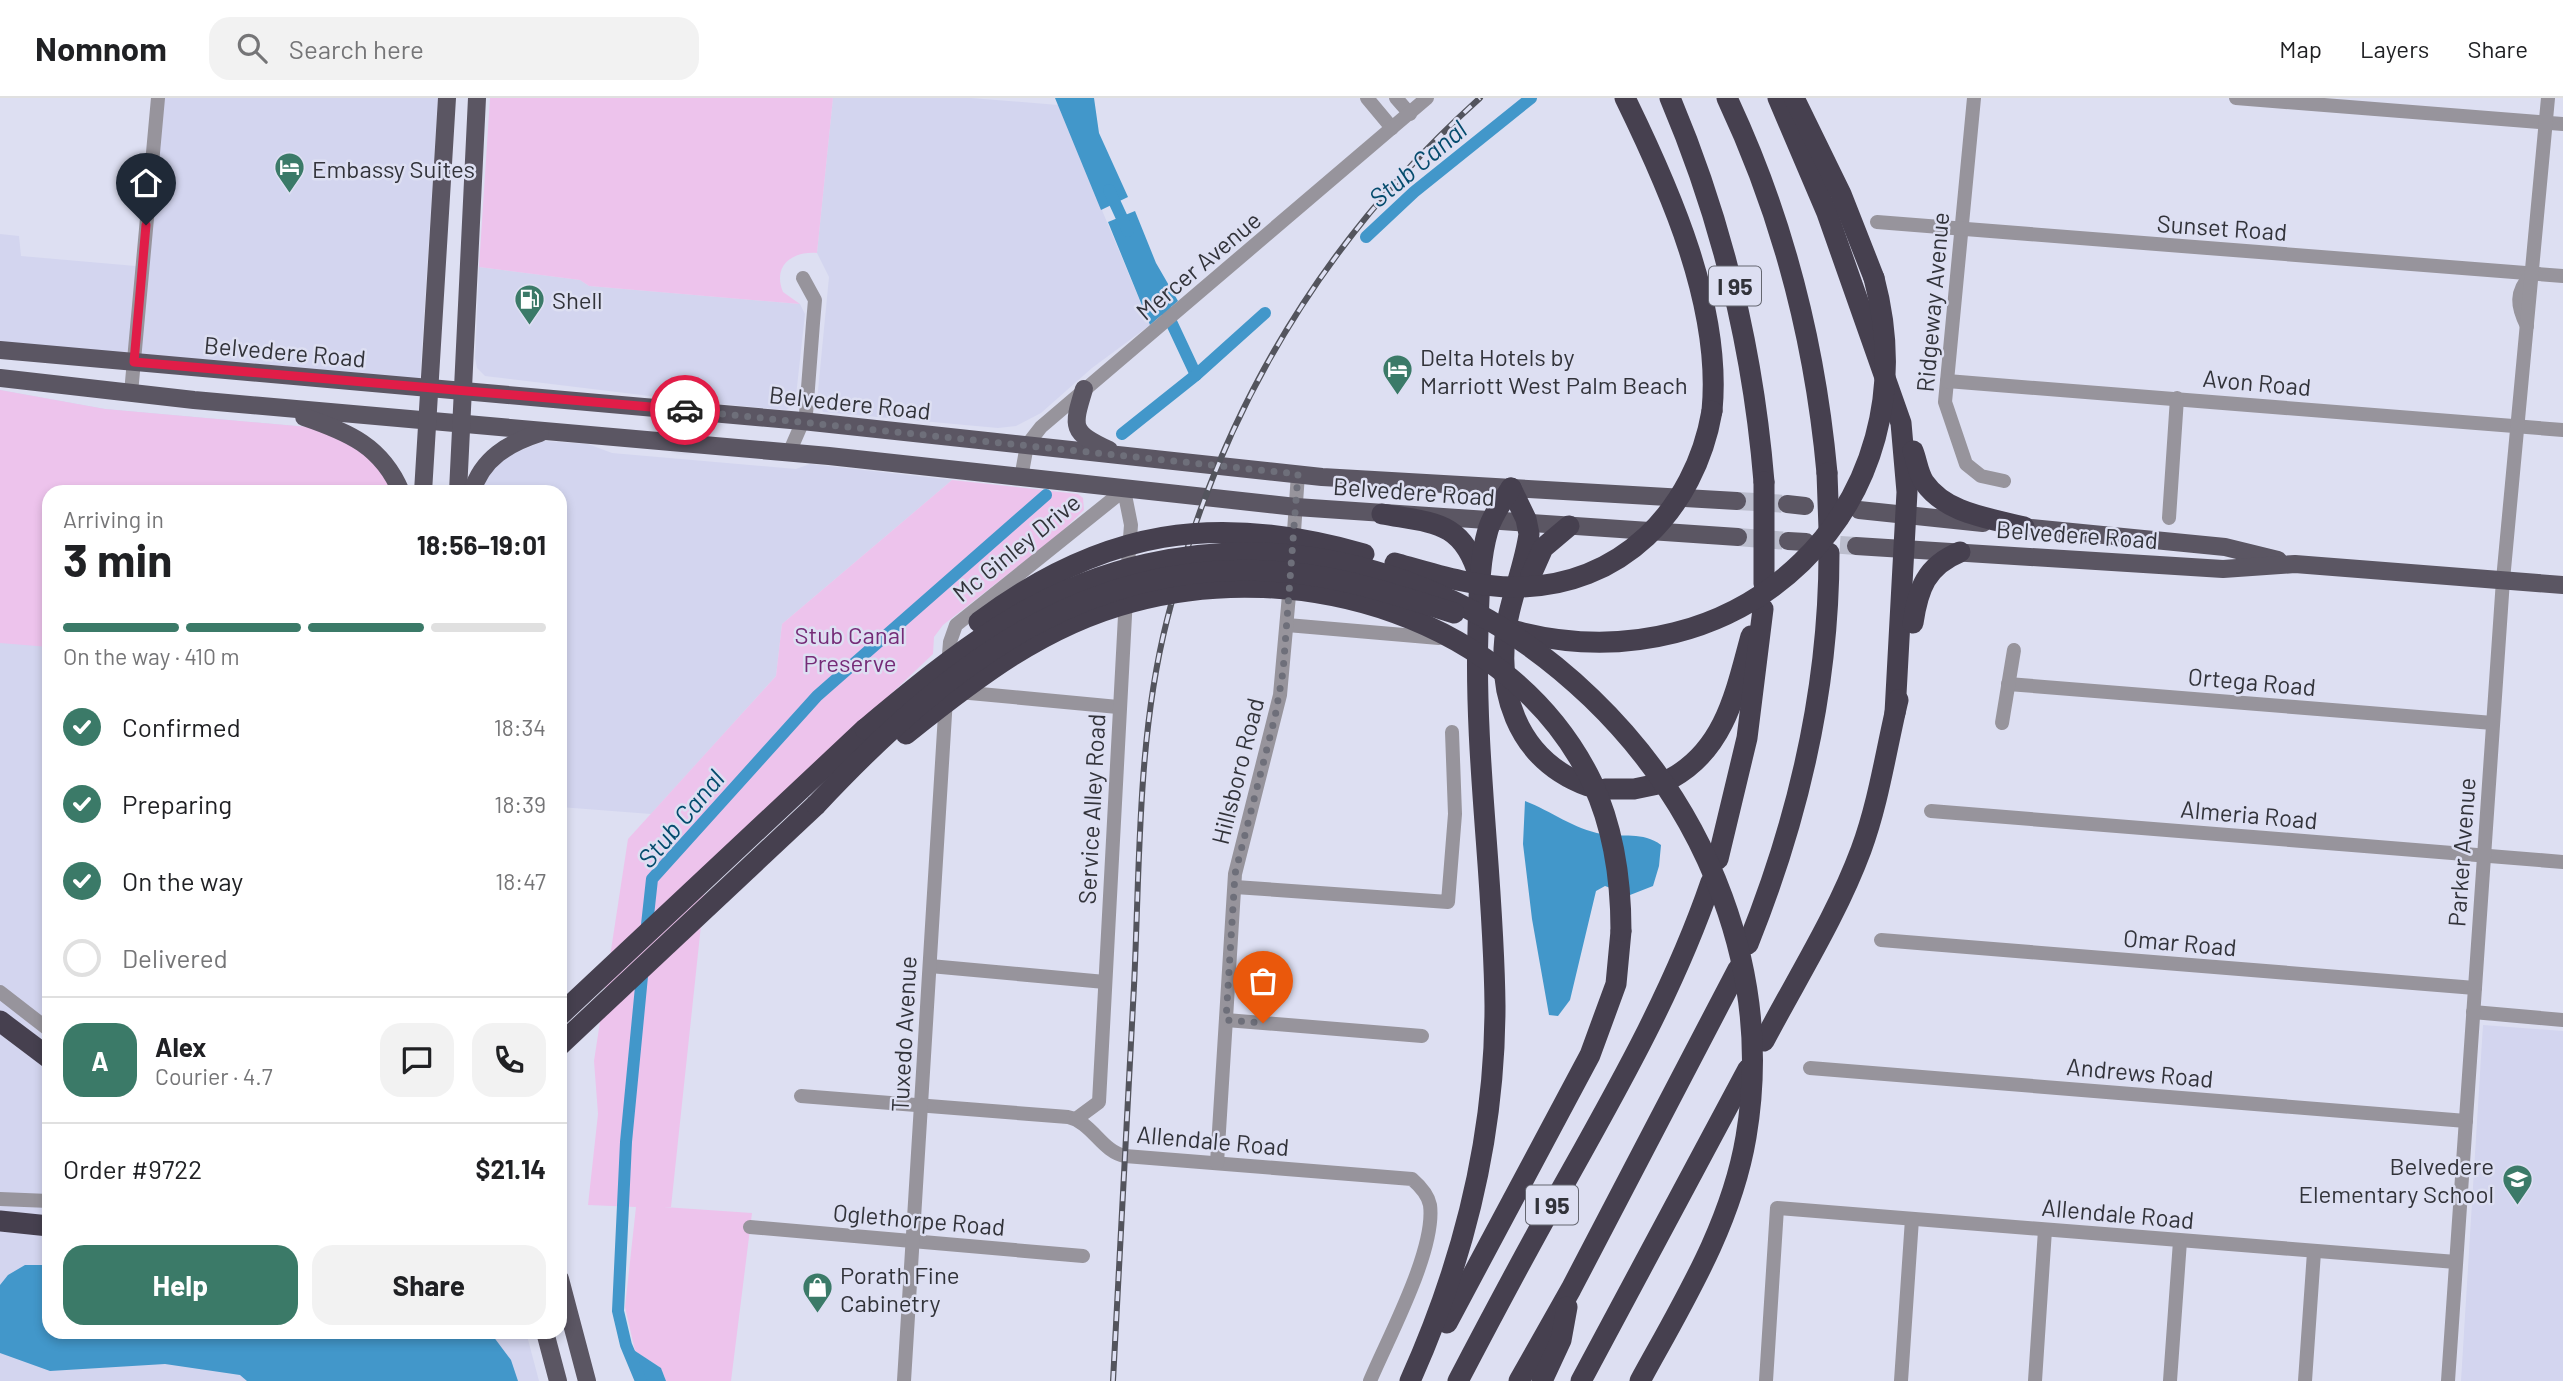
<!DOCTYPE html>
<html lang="en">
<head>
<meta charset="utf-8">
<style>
  body { margin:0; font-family:Barlow,sans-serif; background:#f2f2f2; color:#202124; height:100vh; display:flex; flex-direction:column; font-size:26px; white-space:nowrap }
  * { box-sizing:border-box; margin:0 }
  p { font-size:23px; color:#757577 }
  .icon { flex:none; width:38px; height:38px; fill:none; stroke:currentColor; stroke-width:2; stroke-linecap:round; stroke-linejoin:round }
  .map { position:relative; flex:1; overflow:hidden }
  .details { position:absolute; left:42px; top:387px; width:525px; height:854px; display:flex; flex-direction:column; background:#fff; border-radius:21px; box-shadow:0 4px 10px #0003 }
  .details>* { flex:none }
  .pin { position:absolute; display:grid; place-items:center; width:60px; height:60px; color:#fff; margin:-72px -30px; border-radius:50% 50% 50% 0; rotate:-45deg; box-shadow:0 0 7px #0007 }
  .pin .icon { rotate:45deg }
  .courier { position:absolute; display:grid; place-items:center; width:70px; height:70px; margin:-35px; border:5px solid #e11d48; border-radius:50%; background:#fff; color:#222; box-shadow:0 2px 9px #0007 }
  .headline em { font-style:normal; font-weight:700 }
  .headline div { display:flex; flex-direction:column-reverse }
  .headline { display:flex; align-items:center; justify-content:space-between; height:119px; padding:0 21px }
  h1 { font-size:46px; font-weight:700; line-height:52px }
  .bar { display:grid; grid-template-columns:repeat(4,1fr); gap:10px 7px; align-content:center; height:84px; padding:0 21px }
  .bar i { height:9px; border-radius:5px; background:#e0e0e0 }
  .bar .active { background:#3b7a68 }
  .bar p { grid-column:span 4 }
  .line { display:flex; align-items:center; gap:18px; padding:0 21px; border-top:2px solid #e0e0e0 }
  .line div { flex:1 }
  .round { display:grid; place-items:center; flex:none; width:74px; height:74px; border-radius:21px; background:#f2f2f2 }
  ol { padding:0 21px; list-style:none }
  li { display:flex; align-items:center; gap:21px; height:77px }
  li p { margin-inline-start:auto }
  li .icon { padding:7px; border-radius:50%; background:#3b7a68; color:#fff; stroke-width:4 }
  li:last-child { color:#757577 }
  li i { width:38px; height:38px; border:4px solid #e0e0e0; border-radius:50% }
  .button { display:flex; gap:14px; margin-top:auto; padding:14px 21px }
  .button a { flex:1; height:80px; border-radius:21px; background:#3b7a68; color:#fff; font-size:28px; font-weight:700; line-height:80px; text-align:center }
  .button a+a { background:#f2f2f2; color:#202124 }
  header { display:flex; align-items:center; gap:42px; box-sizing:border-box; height:98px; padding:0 35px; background:#fff; border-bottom:2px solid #e0e0e0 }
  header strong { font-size:33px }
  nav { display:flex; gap:38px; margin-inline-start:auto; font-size:24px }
  .search { width:490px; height:63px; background:#f2f2f2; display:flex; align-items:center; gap:18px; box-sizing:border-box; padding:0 24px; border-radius:21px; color:#757577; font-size:26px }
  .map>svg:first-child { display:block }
</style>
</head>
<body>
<header>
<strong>Nomnom</strong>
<div class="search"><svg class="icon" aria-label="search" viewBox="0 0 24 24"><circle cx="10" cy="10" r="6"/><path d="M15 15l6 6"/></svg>Search here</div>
<nav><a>Map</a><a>Layers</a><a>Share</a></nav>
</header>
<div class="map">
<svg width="2563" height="1283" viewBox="0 0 2563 1283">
  <rect width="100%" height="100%" fill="#dddff2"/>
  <g fill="#d3d5ef">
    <path d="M162,0H438L420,281L0,247V136L19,138L21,158L147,169Z"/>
    <path d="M833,0H971L1058,7L1150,227L1092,270L1041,315L1016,328L998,330L823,314L817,303L829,179L817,155Z"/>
    <path d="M479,169L580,182L589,188L800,206L805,216L795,307L786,312L691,303L485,278L477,270L475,260Z"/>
    <path d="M0,292L105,311L308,329L49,394V1234H526L539,1283H0Z"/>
    <path d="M544,343L588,346L612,355L796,371L810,366L952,382L782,526L776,578L651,716L560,709V394H478L500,361Z"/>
    <path d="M2483,927L2563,933V1283H2461Z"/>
  </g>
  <g fill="#edc3ec">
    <path d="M490,0H833L817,155C793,153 772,167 783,194L800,206L589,188L580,182L479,169Z"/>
    <path d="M0,292L105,311L308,329L360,348L396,394H49V549L0,545Z"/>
    <path d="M952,382L1078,396L1083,400L1084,412L1058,437L943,527L934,539L933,556L707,771L671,1109H664L752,1115L731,1283H666L661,1270L635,1253L625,1209L636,1109L588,1107L598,1016L594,963L628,741L776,578L782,526Z"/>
  </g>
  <g fill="#4297ca">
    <path d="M1055,0H1094L1099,35L1128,99L1101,112Z"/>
    <path d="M1135,113L1156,165L1178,203L1150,227L1108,124Z"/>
    <path d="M1525,703C1551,713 1574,731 1602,736C1622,740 1643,733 1661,747L1659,768L1653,788L1630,797L1605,788L1596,793L1570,902L1558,918L1549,917L1532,821L1523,746Z"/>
    <path d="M25,1167H49V1234H490L511,1262L518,1283H247L240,1277L165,1266L50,1273L0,1255V1187L8,1177Z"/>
    <path d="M626,1247L661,1270L666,1283H636Z"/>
  </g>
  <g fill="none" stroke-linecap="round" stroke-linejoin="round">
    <g stroke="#4297ca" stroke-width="12">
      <path d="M1109,92L1128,133"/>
      <path d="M1366,139L1414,94L1531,0"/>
      <path d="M1166,213L1196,277"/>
      <path d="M1122,336L1196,277L1265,215"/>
      <path d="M646,836L652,781L817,598L1046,397"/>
      <path d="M641,1283L626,1247L618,1213L626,1044L643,868"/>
    </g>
    <g stroke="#bbbdcd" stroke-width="18" stroke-dasharray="18 9" stroke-linecap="butt">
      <path d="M1737,403L1787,406"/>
      <path d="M1738,439L1788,443"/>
      <path d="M1813,445L1856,448"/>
    </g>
    <g stroke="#97949c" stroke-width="14">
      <path d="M1367,0L1392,30"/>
      <path d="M1396,0L1410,16"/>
      <path d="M1974,0L1945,304L1966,366L1981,378L2004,383"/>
      <path d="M2236,0L2563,26"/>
      <path d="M1877,124L2563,178"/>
      <path d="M2527,228C2517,208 2515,194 2531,177"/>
      <path d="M1947,283L2563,332"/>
      <path d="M131,295L158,0"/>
      <path d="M789,355L806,316L813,225L815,202L803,180"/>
      <path d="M1021,380L1027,347L1041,329L1427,0"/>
      <path d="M2169,420L2177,300"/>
      <path d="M1293,448L1298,376"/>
      <path d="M1287,527L1439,540"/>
      <path d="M948,569L950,544L956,527L1124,392L1131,427L1127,479"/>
      <path d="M2008,586L2493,625"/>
      <path d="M959,594L1118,609"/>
      <path d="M2002,625L2014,552"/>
      <path d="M1931,713L2563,764"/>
      <path d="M1235,789L1448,804L1455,716L1452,634"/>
      <path d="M1881,842L2475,890"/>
      <path d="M930,868L1105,884"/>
      <path d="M0,894L49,932"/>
      <path d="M2473,914L2563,922"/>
      <path d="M1226,922L1422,938"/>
      <path d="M1810,970L2466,1023"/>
      <path d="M801,998L1068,1019C1092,1024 1102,1054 1125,1058L1412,1081C1420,1088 1428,1096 1430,1107C1436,1152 1388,1240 1370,1283"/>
      <path d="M1076,1021L1099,1004L1126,499"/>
      <path d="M1217,1065L1235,776L1280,597L1290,486"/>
      <path d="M0,1101L49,1103"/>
      <path d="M750,1129L1083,1158"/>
      <path d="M904,1283L946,600"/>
      <path d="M1766,1283L1777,1110L2456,1164"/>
      <path d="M1901,1283L1912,1121"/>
      <path d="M2035,1283L2045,1132"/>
      <path d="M2170,1283L2180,1143"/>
      <path d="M2305,1283L2314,1154"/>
      <path d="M2448,1283L2503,482L2548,0"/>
    </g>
    <g stroke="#5b5663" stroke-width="18">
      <path d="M0,252L802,323L1322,379L1737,403"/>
      <path d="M0,280L194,302L829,358L1296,409L1738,439"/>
      <path d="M1084,291C1072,330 1071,334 1109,352"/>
      <path d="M304,319C348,334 382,348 401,394"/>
      <path d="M423,394L447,0"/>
      <path d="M458,394L477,0"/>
      <path d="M472,394C482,360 509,345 540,335"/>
      <path d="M1787,406L1805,408"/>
      <path d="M1859,412L1983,425"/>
      <path d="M2011,428L2225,449L2278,462"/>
      <path d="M1788,443L1806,444"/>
      <path d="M1856,448L2223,471L2295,466L2563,487"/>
      <path d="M560,1181L587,1283"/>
      <path d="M545,1234L558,1283"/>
    </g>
    <g stroke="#46404f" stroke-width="21">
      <path d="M1625,0C1670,92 1722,209 1712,313"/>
      <path d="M1670,0C1723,125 1753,250 1764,384"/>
      <path d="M1727,0C1783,119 1815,244 1827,375"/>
      <path d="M1778,0L1827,115L1901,325L1907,394L1895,615"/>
      <path d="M1794,0L1841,96L1874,180"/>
      <path d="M1913,353C1917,363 1918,375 1924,384C1946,416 1990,420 2024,429"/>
      <path d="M1511,390L1526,421L1529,436C1525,465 1514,491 1508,520C1494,590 1515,661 1588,688"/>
      <path d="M1382,416C1432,425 1463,422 1479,479"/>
      <path d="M1531,477L1543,450L1569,428"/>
      <path d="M1913,525C1918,491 1926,468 1960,454"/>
      <path d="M1672,680C1726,650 1736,592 1751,538"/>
      <path d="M1605,691H1634L1658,686"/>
      <path d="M1718,761L1747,640L1763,511"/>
      <path d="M1748,846C1798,722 1829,589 1829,455"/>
      <path d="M560,917L865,631"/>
      <path d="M0,923L49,960"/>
      <path d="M1764,943C1797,880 1836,819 1861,752C1879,703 1886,652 1898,602"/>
      <path d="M560,947L816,707"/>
      <path d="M0,1123L49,1128"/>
      <path d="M1447,1225L1590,957L1616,886L1621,833"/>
      <path d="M1410,1283C1464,1163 1495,1040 1495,908C1494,783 1474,658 1478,532C1479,499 1479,463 1488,432C1492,417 1503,403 1511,390"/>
      <path d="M1458,1283C1492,1218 1526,1154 1562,1090C1618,990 1674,892 1711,784"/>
      <path d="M1519,1283L1571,1191L1738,871"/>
      <path d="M1542,1283L1561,1242L1567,1209"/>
      <path d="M1581,1283L1748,971"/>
    </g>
    <defs>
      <path id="rail" d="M1113,1283C1120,1151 1127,1019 1134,888C1140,767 1137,640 1167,522C1218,317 1323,141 1480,0"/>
    </defs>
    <use href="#rail" stroke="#53545d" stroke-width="6"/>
    <use href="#rail" stroke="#dddff2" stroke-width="3.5" stroke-dasharray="10" stroke-linecap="butt"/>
    <g stroke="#46404f" stroke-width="21">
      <path d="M1827,375L1829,431"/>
      <path d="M1764,384V486"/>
      <path d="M1395,465C1434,476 1474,489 1515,489C1620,490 1695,412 1712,313"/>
      <path d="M979,524C1103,431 1216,414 1364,456"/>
      <path d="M1515,533C1740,592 1935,408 1874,180"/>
      <path d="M865,631C954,557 1031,492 1147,466C1478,391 1802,708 1746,1039C1731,1128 1682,1206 1640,1283"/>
      <path d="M906,636C976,580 1044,527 1132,504C1300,458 1512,519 1592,684C1614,731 1621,782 1621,833"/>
      <path d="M816,707C952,562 1100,447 1310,477C1359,484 1406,500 1454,515"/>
    </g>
  </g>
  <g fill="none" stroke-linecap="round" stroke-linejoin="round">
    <path stroke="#6e6f7a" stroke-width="7" stroke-dasharray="0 12.6" d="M685,312L1298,376L1283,574L1275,619L1235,776L1226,922L1263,925"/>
    <path stroke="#e11d48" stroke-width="9" d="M146,127L134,264L685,312"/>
  </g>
  <defs>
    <symbol id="hotel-pin" viewBox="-11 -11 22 30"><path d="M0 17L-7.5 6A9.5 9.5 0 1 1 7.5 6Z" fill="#3b7a68" stroke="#dddff2"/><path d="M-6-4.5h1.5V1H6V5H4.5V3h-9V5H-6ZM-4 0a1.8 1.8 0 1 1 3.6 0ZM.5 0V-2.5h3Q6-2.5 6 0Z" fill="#fff"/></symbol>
    <symbol id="fuel-pin" viewBox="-11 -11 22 30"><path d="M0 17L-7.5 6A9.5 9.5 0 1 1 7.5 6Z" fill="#3b7a68" stroke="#dddff2"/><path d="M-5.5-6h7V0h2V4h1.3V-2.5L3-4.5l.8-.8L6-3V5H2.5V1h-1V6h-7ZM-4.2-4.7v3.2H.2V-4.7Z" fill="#fff"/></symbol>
    <symbol id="school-pin" viewBox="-11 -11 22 30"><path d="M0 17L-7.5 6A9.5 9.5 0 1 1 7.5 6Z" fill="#3b7a68" stroke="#dddff2"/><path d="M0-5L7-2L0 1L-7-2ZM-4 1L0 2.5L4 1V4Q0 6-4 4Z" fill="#fff"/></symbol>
    <symbol id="shop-pin" viewBox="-11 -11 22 30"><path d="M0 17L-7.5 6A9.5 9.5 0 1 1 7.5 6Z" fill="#3b7a68" stroke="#dddff2"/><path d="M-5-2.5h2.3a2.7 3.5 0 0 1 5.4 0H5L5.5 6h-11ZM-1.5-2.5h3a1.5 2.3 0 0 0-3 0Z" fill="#fff"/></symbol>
  </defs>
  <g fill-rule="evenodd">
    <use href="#hotel-pin" x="272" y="52" width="35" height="47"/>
    <use href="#fuel-pin" x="512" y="184" width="35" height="47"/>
    <use href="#hotel-pin" x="1380" y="254" width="35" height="47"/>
    <use href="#school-pin" x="2500" y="1064" width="35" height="47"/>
    <use href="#shop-pin" x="800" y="1172" width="35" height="47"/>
  </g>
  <g text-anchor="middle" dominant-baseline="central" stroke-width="5" stroke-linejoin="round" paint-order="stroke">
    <g fill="#dddff2" stroke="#656771" stroke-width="2">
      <rect x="1709" y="168.5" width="52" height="39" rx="5"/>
      <rect x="1526" y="1087.5" width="52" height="39" rx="5"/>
    </g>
    <g font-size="23" font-weight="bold" fill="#32333a">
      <text x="1735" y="188">I 95</text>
      <text x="1552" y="1107">I 95</text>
    </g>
    <g font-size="24" fill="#32333a" stroke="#dddff2" text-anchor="start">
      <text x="312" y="70">Embassy Suites</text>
      <text x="552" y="201">Shell</text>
      <text x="1420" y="258">Delta Hotels by<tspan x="1420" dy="28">Marriott West Palm Beach</tspan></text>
      <text x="2494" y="1067" text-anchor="end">Belvedere<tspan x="2494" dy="28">Elementary School</tspan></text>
      <text x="840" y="1176">Porath Fine<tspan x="840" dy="28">Cabinetry</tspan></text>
    </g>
    <g font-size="24" fill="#32333a" stroke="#dddff2">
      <text transform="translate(2222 129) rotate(4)">Sunset Road</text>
      <text transform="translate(1198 167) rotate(-40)">Mercer Avenue</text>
      <text transform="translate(1932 204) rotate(-85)">Ridgeway Avenue</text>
      <text transform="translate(285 253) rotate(5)">Belvedere Road</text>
      <text transform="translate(2257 284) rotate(5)">Avon Road</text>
      <text transform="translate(850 304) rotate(6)">Belvedere Road</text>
      <text transform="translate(1414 393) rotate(4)">Belvedere Road</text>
      <text transform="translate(2077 436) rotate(4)">Belvedere Road</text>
      <text transform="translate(1016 449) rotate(-39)">Mc Ginley Drive</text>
      <text transform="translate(2252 583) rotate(5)">Ortega Road</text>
      <text transform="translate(1237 673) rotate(-76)">Hillsboro Road</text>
      <text transform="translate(1091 711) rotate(-87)">Service Alley Road</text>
      <text transform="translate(2249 716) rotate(5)">Almeria Road</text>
      <text transform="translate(2461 754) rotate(-86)">Parker Avenue</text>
      <text transform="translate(2180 844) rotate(5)">Omar Road</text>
      <text transform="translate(903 936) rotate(-87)">Tuxedo Avenue</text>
      <text transform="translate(2140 974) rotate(5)">Andrews Road</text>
      <text transform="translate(1213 1042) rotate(5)">Allendale Road</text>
      <text transform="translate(2118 1115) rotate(5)">Allendale Road</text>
      <text transform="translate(919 1121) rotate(5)">Oglethorpe Road</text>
    </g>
    <g font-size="24" fill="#752b77" stroke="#dddff2">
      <text x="850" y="536">Stub Canal<tspan x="850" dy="28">Preserve</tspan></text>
    </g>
    <g font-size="26" font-style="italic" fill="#044b6d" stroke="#dddff2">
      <text transform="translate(1417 65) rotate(-40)">Stub Canal</text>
      <text transform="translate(680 720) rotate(-50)">Stub Canal</text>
    </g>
  </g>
</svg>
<div class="pin" style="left:1263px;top:925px;background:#ea580c"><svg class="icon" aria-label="bag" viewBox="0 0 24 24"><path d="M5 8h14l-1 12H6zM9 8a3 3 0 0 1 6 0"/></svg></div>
<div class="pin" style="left:146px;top:127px;background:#1f2937"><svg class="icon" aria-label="home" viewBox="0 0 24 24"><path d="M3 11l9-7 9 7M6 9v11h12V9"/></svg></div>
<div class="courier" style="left:685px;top:312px"><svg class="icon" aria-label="car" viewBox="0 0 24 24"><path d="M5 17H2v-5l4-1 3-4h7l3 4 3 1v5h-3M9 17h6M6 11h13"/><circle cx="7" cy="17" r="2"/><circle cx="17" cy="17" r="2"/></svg></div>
<section class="details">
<div class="headline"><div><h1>3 min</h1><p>Arriving in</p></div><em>18:56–19:01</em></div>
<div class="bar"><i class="active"></i><i class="active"></i><i class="active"></i><i></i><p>On the way · 410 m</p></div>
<ol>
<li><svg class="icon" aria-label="check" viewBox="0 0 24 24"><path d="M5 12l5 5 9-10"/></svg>Confirmed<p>18:34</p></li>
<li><svg class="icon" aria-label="check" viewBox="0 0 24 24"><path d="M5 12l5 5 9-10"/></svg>Preparing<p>18:39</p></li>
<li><svg class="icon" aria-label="check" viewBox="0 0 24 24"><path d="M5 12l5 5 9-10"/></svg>On the way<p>18:47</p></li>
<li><i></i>Delivered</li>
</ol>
<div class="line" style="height:126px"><b class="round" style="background:#3b7a68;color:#fff">A</b><div><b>Alex</b><p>Courier · 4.7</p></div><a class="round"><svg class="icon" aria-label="chat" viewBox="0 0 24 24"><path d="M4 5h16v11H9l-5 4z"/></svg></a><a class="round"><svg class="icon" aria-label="phone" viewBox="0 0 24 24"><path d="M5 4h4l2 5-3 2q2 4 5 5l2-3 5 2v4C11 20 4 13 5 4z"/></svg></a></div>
<div class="line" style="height:91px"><div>Order #9722</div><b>$21.14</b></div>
<div class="button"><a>Help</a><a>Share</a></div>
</section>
</div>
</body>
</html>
